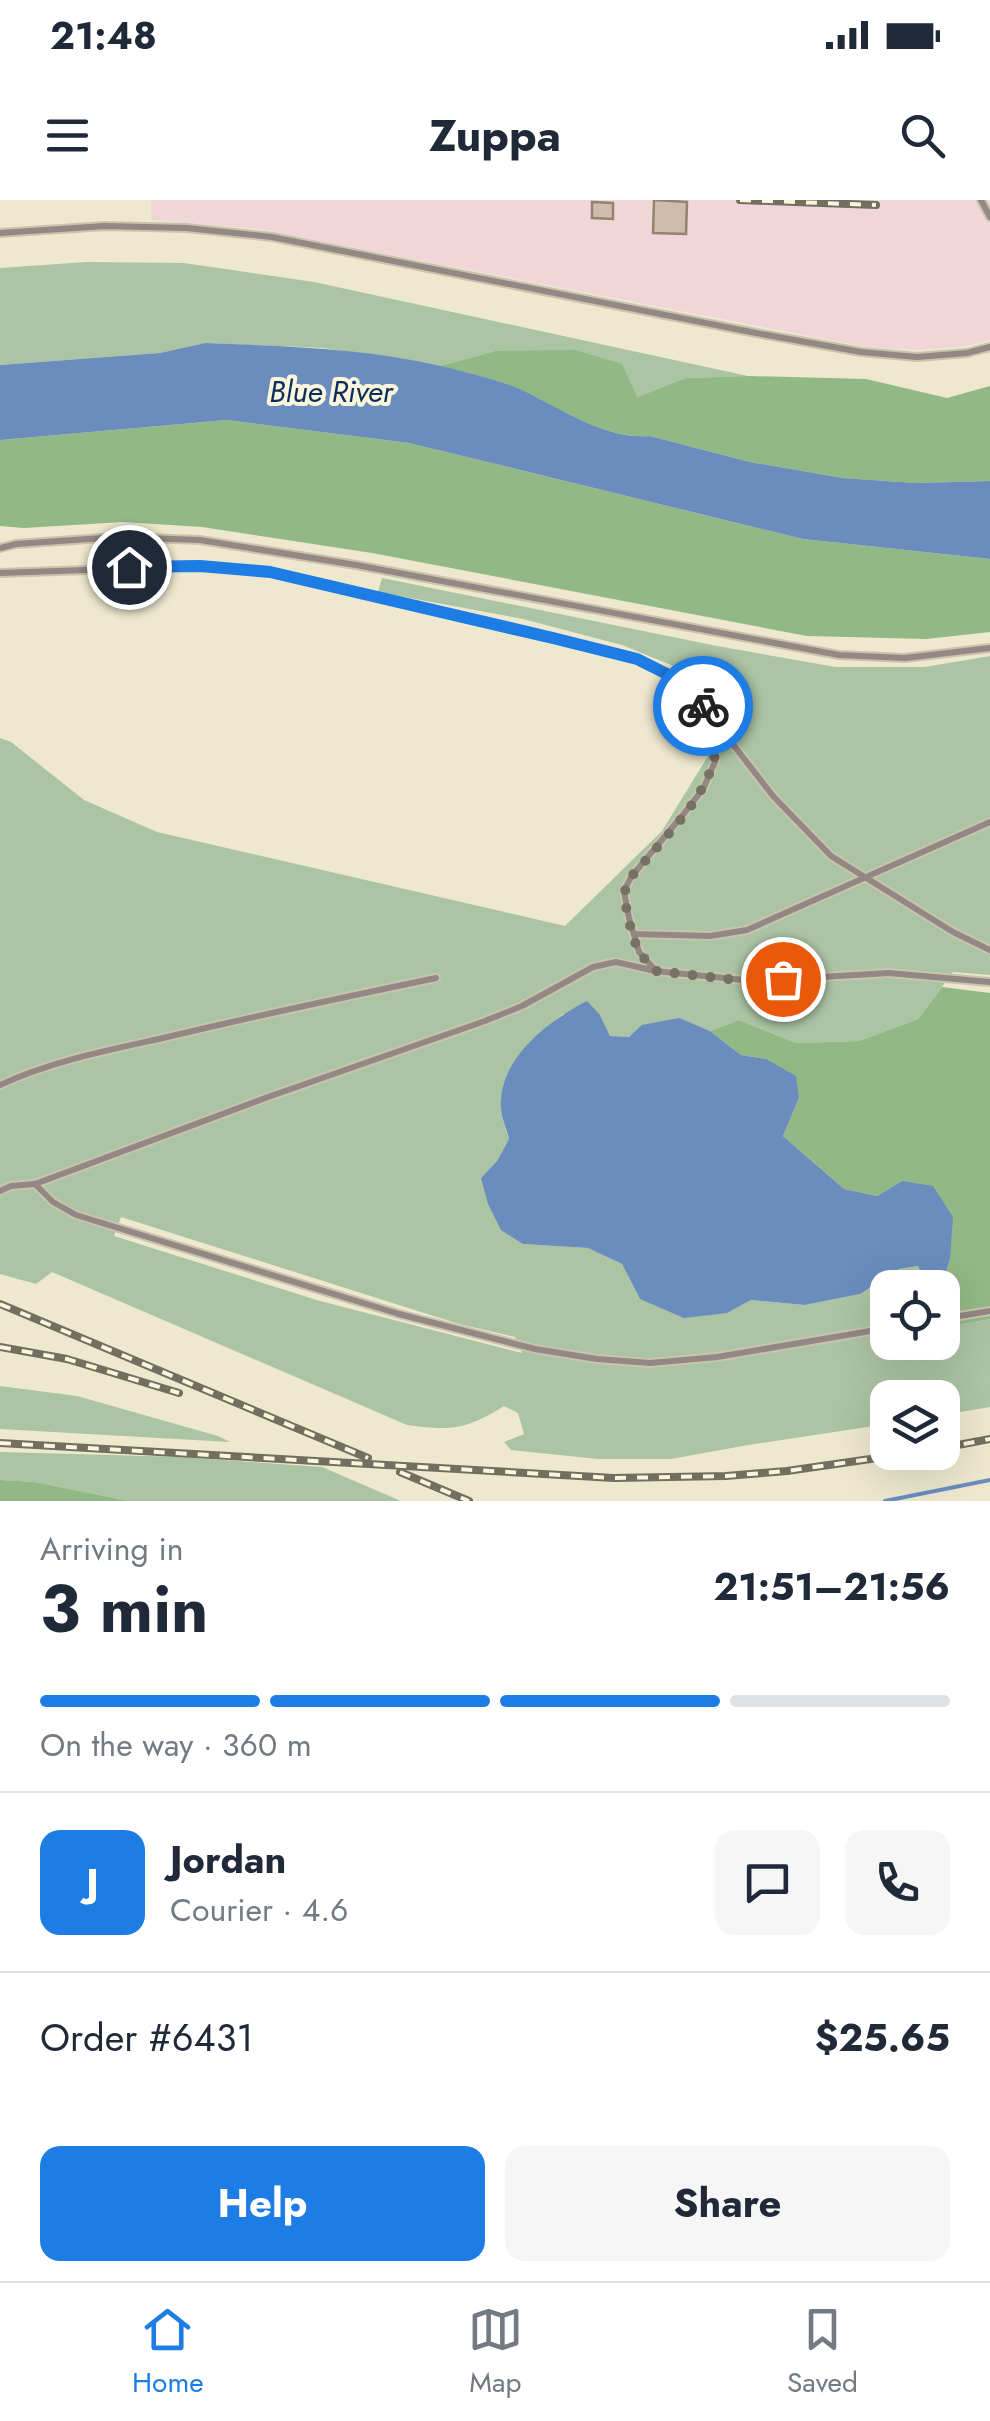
<!DOCTYPE html>
<html lang="en">
<head>
<meta charset="utf-8">
<style>
  body { margin:0; font-family:Jost,sans-serif; background:#f6f6f7; color:#1f2937; height:100vh; display:flex; flex-direction:column; font-size:38px; white-space:nowrap }
  * { box-sizing:border-box; margin:0 }
  p { font-size:32px; color:#747a83 }
  .icon { flex:none; width:55px; height:55px; fill:none; stroke:currentColor; stroke-width:2; stroke-linecap:round; stroke-linejoin:round }
  .map { position:relative; height:1301px; overflow:hidden }
  .details { display:flex; flex-direction:column; background:#fff; flex:1 }
  .details>* { flex:none }
  .tools { position:absolute; left:870px; top:1070px; display:grid; gap:20px }
  .tools a { display:grid; place-items:center; width:90px; height:90px; border-radius:20px; background:#fff; box-shadow:0 10px 40px #0002; font-size:50px }
  .pin { position:absolute; display:grid; place-items:center; width:85px; height:85px; color:#fff; margin:-42px; border:5px solid #fff; border-radius:50%; box-shadow:0 2px 10px #0007 }
  .courier { position:absolute; display:grid; place-items:center; width:100px; height:100px; margin:-50px; border:8px solid #1e7ce5; border-radius:50%; background:#fff; color:#222; box-shadow:0 2px 12px #0007 }
  .summary em { font-style:normal; font-weight:700 }
  .summary div { display:flex; flex-direction:column-reverse }
  .summary { display:flex; align-items:center; justify-content:space-between; height:170px; padding:0 40px }
  h1 { font-size:65px; font-weight:700; line-height:75px }
  .bar { display:grid; grid-template-columns:repeat(4,1fr); gap:15px 10px; align-content:center; height:120px; padding:0 40px }
  .bar i { height:12px; border-radius:8px; background:#e0e1e3 }
  .bar .current { background:#1e7ce5 }
  .bar p { grid-column:span 4 }
  .line { display:flex; align-items:center; gap:25px; padding:0 40px; border-top:2px solid #e0e1e3 }
  .line div { flex:1 }
  .round { display:grid; place-items:center; flex:none; width:105px; height:105px; border-radius:20px; background:#f6f6f7 }
  .button { display:flex; gap:20px; margin-top:auto; padding:20px 40px }
  .button a { flex:1; height:115px; border-radius:20px; background:#1e7ce5; color:#fff; font-size:40px; font-weight:700; line-height:115px; text-align:center }
  .button a+a { background:#f6f6f7; color:#1f2937 }
  .status { display:flex; justify-content:space-between; align-items:center; height:70px; padding:0 50px; background:#fff; direction:ltr }
  .status svg { height:28px; fill:currentColor }
  header { display:flex; justify-content:space-between; align-items:center; height:130px; padding:0 40px; background:#fff; font-size:45px; font-weight:700 }
  .menu { display:flex; justify-content:space-around; align-items:center; height:140px; border-top:2px solid #e0e1e3; background:#fff; font-size:28px; color:#747a83 }
  .menu a { display:grid; justify-items:center; gap:5px }
  .menu .current { color:#1e7ce5 }
  .map>svg:first-child { display:block }
</style>
</head>
<body>
<div class="status"><b>21:48</b><svg viewBox="0 0 49 12"><path d="M0 12V9h3v3zM5 12V6h3v6zM10 12V3h3v9zM15 12V0h3v12zM26 1h20v11H26zM47 4h2v5h-2z"/></svg></div>
<header><svg class="icon" aria-label="menu" viewBox="0 0 24 24"><path d="M4 6h16M4 12h16M4 18h16"/></svg>Zuppa<svg class="icon" aria-label="search" viewBox="0 0 24 24"><circle cx="10" cy="10" r="6"/><path d="M15 15l6 6"/></svg></header>
<div class="map">
<svg width="990" height="1301" viewBox="0 0 990 1301">
  <rect width="100%" height="100%" fill="#ede8ce"/>
  <path fill="#f0d5d9" d="M151,0H990V140L966,146L922,150L872,148L258,29L151,20Z"/>
  <g fill="#abc4a3" fill-rule="evenodd">
    <path d="M87,62L184,63L314,82L748,176L686,178L637,197L495,151L440,166L323,148L205,143L160,153L0,165V68Z"/>
    <path d="M382,378L717,446L835,467H925L990,456V775L953,772L918,819L859,841L796,843L739,820L710,831L679,819L629,837L610,836L600,815L563,814C534,839 500,865 501,907C501,917 506,929 509,939L497,961L481,978L523,1044L588,1048L622,1064L640,1099L727,1113L751,1100L805,1105L860,1094L899,1069L919,1066L928,1086L942,1085V1087L888,1088V1142H942L943,1089L950,1126L990,1119V1207L943,1215L942,1198H888L887,1224L748,1245L671,1259H598L511,1250L504,1242L524,1234L518,1213L504,1206C465,1230 451,1231 407,1225L52,1072L36,1084L0,1074V538L11,542L84,600L157,632L565,726L662,631L713,548L724,512L681,469L622,445L523,419L378,392ZM121,1017L459,1124L515,1137L522,1153L320,1101L114,1036Z"/>
    <path d="M0,1186L77,1196L218,1236L230,1242L0,1229Z"/>
    <path d="M0,1252L182,1257L322,1267L401,1301H129L35,1282L0,1280Z"/>
  </g>
  <g fill="#92b885">
    <path d="M575,150L622,164L637,197L686,178L748,176L866,179L947,198L990,186V281L915,283L843,278L750,262L650,236C603,240 558,206 516,188C493,177 465,173 440,166L495,151Z"/>
    <path d="M227,220L409,243L803,339L990,359V432L926,439L807,436L372,353L202,327L123,322L24,328L0,326V240Z"/>
    <path d="M942,787L990,793V1119L950,1126L942,1085L950,1059L902,981L877,996L844,989L783,936L799,898L766,859L741,855L710,831L739,820L796,843L859,841L918,819Z"/>
    <path d="M0,1280L35,1282L129,1301H0Z"/>
  </g>
  <g fill="#6a8dbe">
    <path d="M205,143C284,146 364,148 441,166C465,172 492,178 515,187C557,205 602,240 650,236L750,262L843,278L915,283L990,281V359L803,339L409,243L227,220L0,240V165L160,153Z"/>
    <path d="M587,801L600,815L610,836L629,837L642,825L679,818L710,831L741,855L766,859L796,876L799,898L783,936L844,989L877,996L902,981L933,986L953,1017L950,1059L942,1085L928,1086L918,1066L899,1069L860,1094L805,1105L751,1100L727,1113L684,1118L640,1099L622,1064L588,1048L523,1044L501,1030L488,1004L481,978L497,961L509,939C507,929 501,918 501,908C498,859 548,821 587,801Z"/>
  </g>
  <g fill="none" stroke-linecap="round" stroke-linejoin="round">
    <path stroke="#6a8dbe" stroke-width="4" d="M885,1301L990,1280"/>
  </g>
  <g fill="#d0bcaa" stroke="#958271" stroke-width="2.5">
    <path d="M654,0L687,2L686,34L653,33Z"/>
    <path d="M592,2L613,3V19L592,18Z"/>
  </g>
  <g fill="none" stroke-linecap="round" stroke-linejoin="round">
    <defs>
      <g id="lane">
        <path d="M981,0L990,17"/>
        <path d="M0,33L105,26L187,28L272,37L756,133L861,152L917,157L967,153L990,147"/>
        <path d="M0,348L16,344L117,337L200,340L356,365L839,455L905,458L990,448"/>
        <path d="M0,373L200,366L270,372L637,459L675,478L700,502L773,596L831,656L953,732L990,750"/>
        <path d="M634,734L710,736L747,730L990,622"/>
        <path d="M655,770L639,752L629,718L624,691L631,677L682,616L703,589L715,562L714,521"/>
        <path d="M0,885C51,861 109,850 163,838C254,816 345,797 436,778"/>
        <path d="M35,984L53,1002L76,1015L399,1114L535,1149L597,1159L650,1163L717,1157L888,1128"/>
        <path d="M0,991L11,986L35,984L268,897L485,821L522,806L593,767L616,762L655,771L754,781L889,773L990,782"/>
        <path d="M942,1119L990,1111"/>
      </g>
    </defs>
    <use href="#lane" stroke="#c8c4ad" stroke-width="10"/>
    <use href="#lane" stroke="#948885" stroke-width="6"/>
    <defs>
      <g id="rail">
        <path d="M740,0L876,5"/>
        <path d="M0,1104L368,1258"/>
        <path d="M0,1147L67,1159L179,1193"/>
        <path d="M0,1243L614,1278L726,1276L787,1271L919,1252"/>
        <path d="M942,1248L990,1239"/>
        <path d="M400,1272L469,1301"/>
      </g>
    </defs>
    <use href="#rail" stroke="#726f60" stroke-width="8"/>
    <use href="#rail" stroke="#faf5db" stroke-width="4" stroke-dasharray="11" stroke-linecap="butt"/>
  </g>
  <g fill="none" stroke-linecap="round" stroke-linejoin="round">
    <path stroke="#757263" stroke-width="10" stroke-dasharray="0 18" d="M703,506C743,560 680,620 646,660C638,669 626,680 625,692C624,705 633,742 640,753C644,759 651,765 656,771L754,782L783,779"/>
    <path stroke="#1e7ce5" stroke-width="12" d="M129,367L200,366L270,372L553,438L637,459L675,478L703,506"/>
  </g>
  <g text-anchor="middle" dominant-baseline="central" stroke-width="8" stroke-linejoin="round" paint-order="stroke">
    <g font-size="30" font-style="italic" fill="#0a2e5c" stroke="#faf5db">
      <text x="331" y="191">Blue River</text>
    </g>
  </g>
</svg>
<div class="tools">
<a><svg class="icon" aria-label="locate" viewBox="0 0 24 24"><circle cx="12" cy="12" r="6"/><path d="M12 2v4M12 18v4M2 12h4M18 12h4"/></svg></a>
<a><svg class="icon" aria-label="layers" viewBox="0 0 24 24"><path d="M12 4l9 5-9 5-9-5zM3 14l9 5 9-5"/></svg></a>
</div>
<div class="pin" style="left:783px;top:779px;background:#ea580c"><svg class="icon" aria-label="bag" viewBox="0 0 24 24"><path d="M5 8h14l-1 12H6zM9 8a3 3 0 0 1 6 0"/></svg></div>
<div class="pin" style="left:129px;top:367px;background:#1f2937"><svg class="icon" aria-label="home" viewBox="0 0 24 24"><path d="M3 11l9-7 9 7M6 9v11h12V9"/></svg></div>
<div class="courier" style="left:703px;top:506px"><svg class="icon" aria-label="bike" viewBox="0 0 24 24"><circle cx="6" cy="16" r="4"/><circle cx="18" cy="16" r="4"/><path d="M6 16l4-8h5l3 8M10 8l3 8H6M13 5h3"/></svg></div>
</div>
<section class="details">
<div class="summary"><div><h1>3 min</h1><p>Arriving in</p></div><em>21:51–21:56</em></div>
<div class="bar"><i class="current"></i><i class="current"></i><i class="current"></i><i></i><p>On the way · 360 m</p></div>
<div class="line" style="height:180px"><b class="round" style="background:#1e7ce5;color:#fff">J</b><div><b>Jordan</b><p>Courier · 4.6</p></div><a class="round"><svg class="icon" aria-label="chat" viewBox="0 0 24 24"><path d="M4 5h16v11H9l-5 4z"/></svg></a><a class="round"><svg class="icon" aria-label="phone" viewBox="0 0 24 24"><path d="M5 4h4l2 5-3 2q2 4 5 5l2-3 5 2v4C11 20 4 13 5 4z"/></svg></a></div>
<div class="line" style="height:130px"><div>Order #6431</div><b>$25.65</b></div>
<div class="button"><a>Help</a><a>Share</a></div>
</section>
<nav class="menu">
<a class="current"><svg class="icon" aria-label="home" viewBox="0 0 24 24"><path d="M3 11l9-7 9 7M6 9v11h12V9"/></svg>Home</a>
<a><svg class="icon" aria-label="map" viewBox="0 0 24 24"><path d="M3 6l6-2 6 2 6-2v14l-6 2-6-2-6 2zM9 4v14M15 6v14"/></svg>Map</a>
<a><svg class="icon" aria-label="saved" viewBox="0 0 24 24"><path d="M7 4h10v16l-5-4-5 4z"/></svg>Saved</a>
</nav>
</body>
</html>
